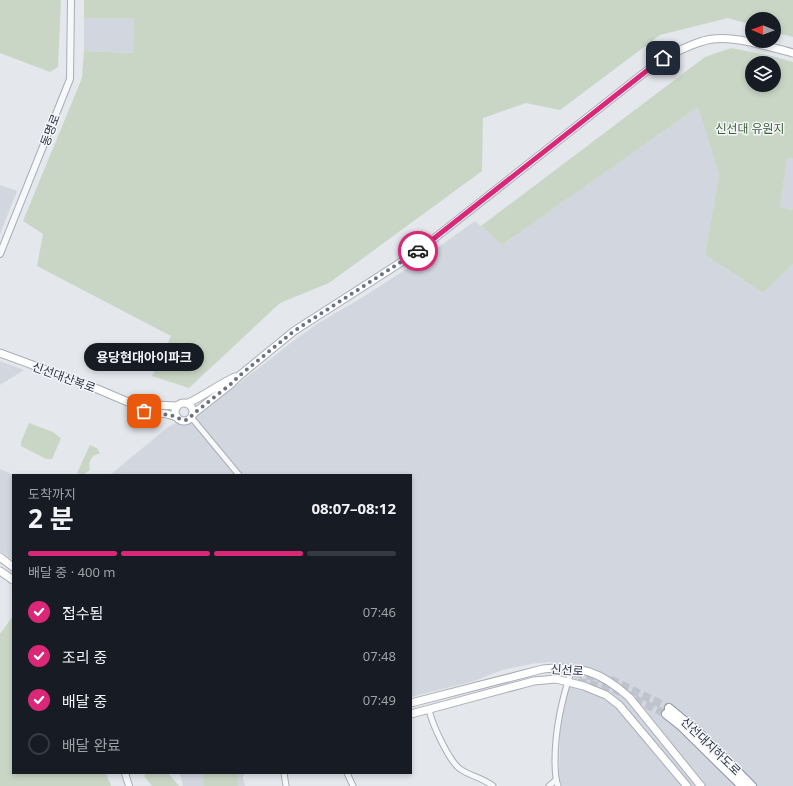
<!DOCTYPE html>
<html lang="ko">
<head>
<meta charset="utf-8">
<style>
  body { margin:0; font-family:"Noto Sans","Noto Sans KR",sans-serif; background:#20242c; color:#f1f3f6; height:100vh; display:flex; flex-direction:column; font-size:15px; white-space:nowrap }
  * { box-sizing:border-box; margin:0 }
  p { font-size:13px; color:#9ea1a6 }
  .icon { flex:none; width:22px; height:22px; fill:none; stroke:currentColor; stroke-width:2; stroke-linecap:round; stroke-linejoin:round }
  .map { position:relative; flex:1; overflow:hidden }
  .side { position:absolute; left:12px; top:474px; width:400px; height:300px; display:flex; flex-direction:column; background:#171b24; border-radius:0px; box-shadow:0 2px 6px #0003 }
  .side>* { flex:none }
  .needle { width:26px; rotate:271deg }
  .tools { position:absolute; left:745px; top:12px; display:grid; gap:8px }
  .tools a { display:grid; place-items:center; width:36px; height:36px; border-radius:50%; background:#171b24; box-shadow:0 2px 6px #0003; font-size:20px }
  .pin { position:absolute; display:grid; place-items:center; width:34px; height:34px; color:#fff; margin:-17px; border-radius:8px; box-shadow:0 2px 6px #0006 }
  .courier { position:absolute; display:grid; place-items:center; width:40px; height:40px; margin:-20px; border:3px solid #db2777; border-radius:50%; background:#fff; color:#222; box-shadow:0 1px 5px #0007 }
  .bubble { position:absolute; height:28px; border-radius:14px; background:#171b24; box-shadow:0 2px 6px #0003; font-size:13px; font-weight:700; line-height:28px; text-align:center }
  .head em { font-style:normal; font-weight:700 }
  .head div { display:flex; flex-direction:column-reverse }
  .head { display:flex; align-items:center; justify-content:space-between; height:68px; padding:0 16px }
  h1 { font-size:26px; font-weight:700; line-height:30px }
  .bar { display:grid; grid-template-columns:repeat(4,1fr); gap:6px 4px; align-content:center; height:48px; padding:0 16px }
  .bar i { height:5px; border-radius:3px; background:#363941 }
  .bar .current { background:#db2777 }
  .bar p { grid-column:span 4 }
  ol { padding:0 16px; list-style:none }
  li { display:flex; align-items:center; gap:12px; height:44px }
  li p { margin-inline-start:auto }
  li .icon { padding:4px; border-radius:50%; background:#db2777; color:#fff; stroke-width:4 }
  li:last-child { color:#9ea1a6 }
  li i { width:22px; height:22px; border:2px solid #363941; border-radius:50% }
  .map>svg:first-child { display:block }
</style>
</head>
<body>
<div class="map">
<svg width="793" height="786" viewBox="0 0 793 786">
  <rect width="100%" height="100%" fill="#e4e7ec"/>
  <g fill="#d2d6de">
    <path d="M84,18H134L133,53L84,51Z"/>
    <path d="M698,107L719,175L705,255L763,293L793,264V786H562L559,780V776L560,732L567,694V666L564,664L550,662L531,664L502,670L474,681L411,697V475H110L168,427L203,409L233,388L292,342L317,324L368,294L419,261L475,221L502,245Z"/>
    <path d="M787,157L793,158V210L780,207Z"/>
    <path d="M0,185L17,191L0,234Z"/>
    <path d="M0,361L24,370L0,385Z"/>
    <path d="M0,469L14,475L13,560L0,551Z"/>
    <path d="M180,773H244L243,778L245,786H183Z"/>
  </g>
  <g fill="#c9d6c5" fill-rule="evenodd">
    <path d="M0,0H61L58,67L50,72L0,53Z"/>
    <path d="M84,0H793V37L774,32V19H752V25L728,18L660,35L560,110L526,103L483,118L482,171L329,283L280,303L189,388L152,376L171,336L37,266L43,234L23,221L82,78L84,51L133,53L134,18H84Z"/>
    <path d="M731,48L772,56L793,62V158H787L780,207L793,210V264L763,293L705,255L719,175L698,107L502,245L481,226L705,57ZM752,63H774V85H752Z"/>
    <path d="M29,423L53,432L61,438L52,459H46L21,446V442Z"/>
    <path d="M90,445L97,448L100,454H97C90,458 88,462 90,470L83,475L77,473Z"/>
    <path d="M13,616V773H106L111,786H0V634Z"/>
    <path d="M146,773H168L179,786H152L144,776Z"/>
    <path d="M203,773H237L238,786H204Z"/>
  </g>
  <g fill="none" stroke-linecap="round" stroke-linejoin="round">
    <g stroke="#bfc3cb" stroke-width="8" stroke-dasharray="8 4" stroke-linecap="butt">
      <path d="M551,671L571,672L614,681L669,708"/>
      <path d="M578,682L614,689L666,714"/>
    </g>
    <defs>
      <g id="minor">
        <path d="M191,417L239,475"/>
        <path d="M429,709C431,722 449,761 460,769C470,776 483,778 493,786"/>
        <path d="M284,773L286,786"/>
        <path d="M347,773L353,786"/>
        <path d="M549,786L556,780"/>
        <path d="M558,786C555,778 555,770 555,761C555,729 562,698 572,669"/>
      </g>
      <g id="tertiary">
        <path d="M0,254L70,79L71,0"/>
        <path d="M125,773L129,786"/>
      </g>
      <g id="secondary">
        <path d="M0,353L95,388L128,402L134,406L144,411L167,414L177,417"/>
        <path d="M130,402L153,405L177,406"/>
        <path d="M188,403C204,396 219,384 235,377"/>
        <circle cx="184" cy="412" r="9"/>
        <path d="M193,414L231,384L239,376L294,331L417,252L663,58C679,51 696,41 713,39C736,36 770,47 793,53"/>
        <path d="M0,557L13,567"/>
        <path d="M0,571L13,580"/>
        <path d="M411,703L543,669C581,665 601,672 629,697L701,786"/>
        <path d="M411,714L534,681L556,679L584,686L606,695L619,705L687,786"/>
      </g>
      <g id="trunk">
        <path d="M669,708L698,732L752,786"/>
        <path d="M666,714L680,725L742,786"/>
      </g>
    </defs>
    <use href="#minor" stroke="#a9aeb7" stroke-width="7"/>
    <use href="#tertiary" stroke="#a9aeb7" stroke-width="8"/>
    <use href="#secondary" stroke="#a9aeb7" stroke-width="9"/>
    <use href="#trunk" stroke="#8b94a3" stroke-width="10"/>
    <use href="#minor" stroke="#f7f8fa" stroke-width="5"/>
    <use href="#tertiary" stroke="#f7f8fa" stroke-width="6"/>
    <use href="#secondary" stroke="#fff" stroke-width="7"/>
    <use href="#trunk" stroke="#fff" stroke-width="8"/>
  </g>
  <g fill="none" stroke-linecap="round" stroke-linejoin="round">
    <path stroke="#6c737f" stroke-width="4" stroke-dasharray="0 7.2" d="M144,411C154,413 164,414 173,416C178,417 181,421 186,420C189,419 191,417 193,414L231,384L239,376L294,331L418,251"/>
    <path stroke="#db2777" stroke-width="5" d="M418,251L663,58"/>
  </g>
  <g text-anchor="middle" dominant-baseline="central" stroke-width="3" stroke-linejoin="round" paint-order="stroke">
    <g font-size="12" fill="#3f6138" stroke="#f4f6f9">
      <text x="750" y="128">신선대 유원지</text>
    </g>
    <g font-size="12" fill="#2b3445" stroke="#f4f6f9">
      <text transform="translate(50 130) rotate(-69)">동명로</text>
      <text transform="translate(64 377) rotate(20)">신선대산복로</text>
      <text transform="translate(567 670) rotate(4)">신선로</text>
      <text transform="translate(711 746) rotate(44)">신선대지하도로</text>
    </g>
  </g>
</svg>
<div class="tools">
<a><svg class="needle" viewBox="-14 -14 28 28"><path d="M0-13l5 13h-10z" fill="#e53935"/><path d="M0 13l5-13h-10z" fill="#9ea1a6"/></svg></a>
<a><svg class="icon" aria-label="layers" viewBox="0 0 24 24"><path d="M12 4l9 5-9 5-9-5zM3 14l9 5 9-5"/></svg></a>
</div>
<div class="pin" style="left:144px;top:411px;background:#ea580c"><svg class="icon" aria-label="bag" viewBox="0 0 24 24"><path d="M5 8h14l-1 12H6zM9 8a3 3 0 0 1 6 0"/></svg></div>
<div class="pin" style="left:663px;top:58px;background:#1f2937"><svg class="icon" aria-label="home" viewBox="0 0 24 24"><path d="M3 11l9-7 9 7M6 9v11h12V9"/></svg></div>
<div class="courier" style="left:418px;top:251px"><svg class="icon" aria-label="car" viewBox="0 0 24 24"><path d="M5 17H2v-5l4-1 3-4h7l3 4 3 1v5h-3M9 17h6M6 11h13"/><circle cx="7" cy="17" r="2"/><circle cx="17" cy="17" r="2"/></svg></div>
<div class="bubble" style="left:84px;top:343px;width:120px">용당현대아이파크</div>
<section class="side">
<div class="head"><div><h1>2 분</h1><p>도착까지</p></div><em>08:07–08:12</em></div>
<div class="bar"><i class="current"></i><i class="current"></i><i class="current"></i><i></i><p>배달 중 · 400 m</p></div>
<ol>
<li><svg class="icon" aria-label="check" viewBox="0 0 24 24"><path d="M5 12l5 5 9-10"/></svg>접수됨<p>07:46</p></li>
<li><svg class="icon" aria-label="check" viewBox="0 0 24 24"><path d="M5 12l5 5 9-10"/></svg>조리 중<p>07:48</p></li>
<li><svg class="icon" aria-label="check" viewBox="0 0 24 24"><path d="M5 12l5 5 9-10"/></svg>배달 중<p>07:49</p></li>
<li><i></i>배달 완료</li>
</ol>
</section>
</div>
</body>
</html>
